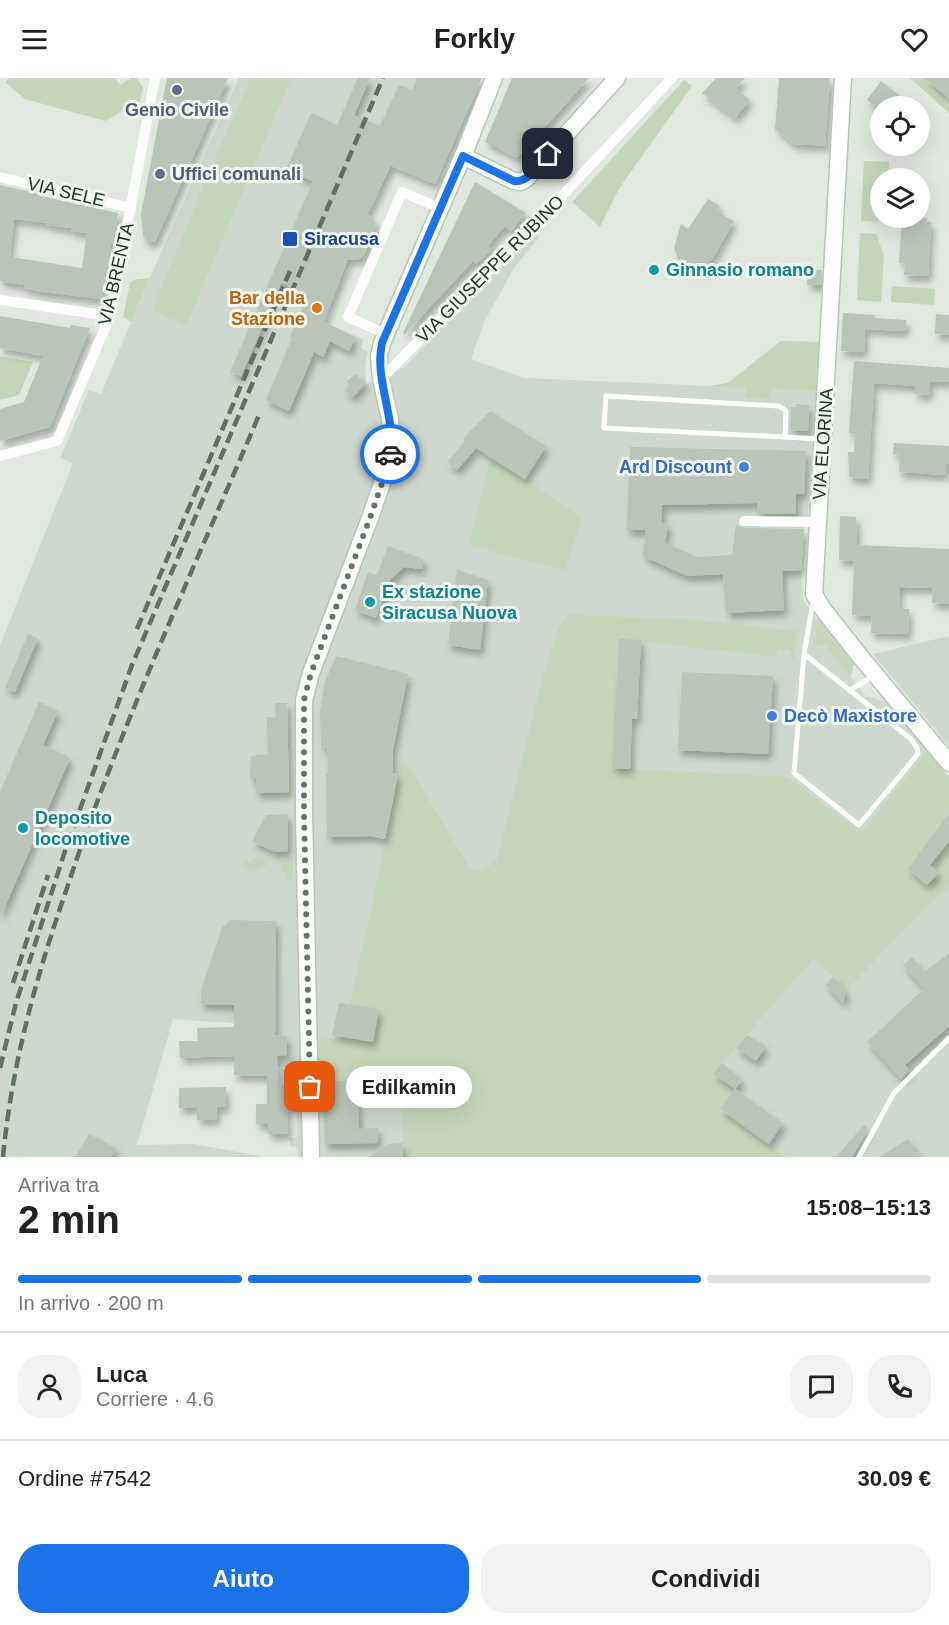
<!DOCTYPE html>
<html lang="it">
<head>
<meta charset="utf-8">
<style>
  body { margin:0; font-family:Helvetica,sans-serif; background:#f2f2f2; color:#222; height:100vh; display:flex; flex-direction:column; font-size:22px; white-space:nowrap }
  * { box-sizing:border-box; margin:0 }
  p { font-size:20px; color:#767676 }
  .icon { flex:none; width:33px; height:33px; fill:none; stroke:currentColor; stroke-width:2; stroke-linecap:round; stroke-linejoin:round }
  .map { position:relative; height:1079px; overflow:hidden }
  .details { display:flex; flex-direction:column; background:#fff; flex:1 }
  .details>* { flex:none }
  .fabs { position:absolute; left:870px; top:18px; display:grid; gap:12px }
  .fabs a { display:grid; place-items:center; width:60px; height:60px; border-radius:50%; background:#fff; box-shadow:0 6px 24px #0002; font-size:30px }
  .pin { position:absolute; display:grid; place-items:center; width:51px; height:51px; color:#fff; margin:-26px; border-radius:12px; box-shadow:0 3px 9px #0006 }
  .courier { position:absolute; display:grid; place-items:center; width:60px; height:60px; margin:-30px; border:4px solid #1a73e8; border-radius:50%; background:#fff; color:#222; box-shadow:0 2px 8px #0007 }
  .bubble { position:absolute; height:42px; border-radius:21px; background:#fff; box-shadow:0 6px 24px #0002; font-size:20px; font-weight:700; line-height:42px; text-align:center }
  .head em { font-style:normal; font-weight:700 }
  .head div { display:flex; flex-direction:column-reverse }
  .head { display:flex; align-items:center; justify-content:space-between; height:102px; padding:0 18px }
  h1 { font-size:39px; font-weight:700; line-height:45px }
  .bar { display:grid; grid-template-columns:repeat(4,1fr); gap:9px 6px; align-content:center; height:72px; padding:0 18px }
  .bar i { height:8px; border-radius:4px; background:#e0e0e0 }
  .bar .selected { background:#1a73e8 }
  .bar p { grid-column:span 4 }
  .line { display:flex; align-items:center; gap:15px; padding:0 18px; border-top:2px solid #e0e0e0 }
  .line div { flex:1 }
  .round { display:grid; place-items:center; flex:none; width:63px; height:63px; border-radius:24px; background:#f2f2f2 }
  .action { display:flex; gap:12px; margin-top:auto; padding:12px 18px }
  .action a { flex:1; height:69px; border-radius:24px; background:#1a73e8; color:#fff; font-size:24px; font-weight:700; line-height:69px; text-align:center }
  .action a+a { background:#f2f2f2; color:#222 }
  header { display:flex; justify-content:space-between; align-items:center; height:78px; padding:0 18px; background:#fff; font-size:27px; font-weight:700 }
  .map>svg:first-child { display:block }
</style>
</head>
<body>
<header><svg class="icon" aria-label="menu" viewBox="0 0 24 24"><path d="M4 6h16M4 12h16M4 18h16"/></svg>Forkly<svg class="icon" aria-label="heart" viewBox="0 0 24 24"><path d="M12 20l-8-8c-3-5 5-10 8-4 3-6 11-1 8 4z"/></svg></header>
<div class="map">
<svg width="949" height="1079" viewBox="0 0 949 1079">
  <defs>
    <filter id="shadow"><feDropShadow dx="3.5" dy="6" stdDeviation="3" flood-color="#0004"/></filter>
  </defs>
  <rect width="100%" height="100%" fill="#e0e8df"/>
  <g fill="#ced8ce">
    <path d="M239,0H434L380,114L378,113L324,244L364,262L361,270L368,274L365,288L366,306L381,301L404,289L533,155L539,159L514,190L485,242L471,281L524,300L710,308L728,305L781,263L819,264L814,378L808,438L804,448L801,492L803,522L817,541H819L854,584L851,599L864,617L886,624L949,699V1079H298L297,1069L290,1068L289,1060H297L296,989H234V945L173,941L137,1067L194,1066L264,1079H0V567L73,385L60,380L89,312L101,316L150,199Z"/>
    <path d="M949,558V668L873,576Z"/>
  </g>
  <g fill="#c4d7ba">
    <path d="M8,0H115L120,7L131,0H136L143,9L138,32L128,30L105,43L25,21L6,5Z"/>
    <path d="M251,0H291L186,248L152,232L211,90Z"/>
    <path d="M910,0H924L949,20V35Z"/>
    <path d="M684,2L692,8L620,109L600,149L572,124Z"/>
    <path d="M864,83L889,84L888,100H880V137L877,144L861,143Z"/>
    <path d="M860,155L876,156L884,177L881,224L857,222Z"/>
    <path d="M150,199L131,244L123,239L130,205C135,199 143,203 150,199Z"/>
    <path d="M892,208L935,211L934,227L891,224Z"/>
    <path d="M781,263L819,264L817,313L771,311L770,321L746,320V310L710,308L728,305Z"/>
    <path d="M0,278L33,284L19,317L0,322Z"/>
    <path d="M491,379L582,440L565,493L469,467Z"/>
    <path d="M569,536L596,538L687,541L797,553L794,581L791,580V573L777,572V579L619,561L613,690L788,699L861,754L927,674L949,699V809L923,832L846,913L833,898L813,881L713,995L735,1011L721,1032L785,1079H403L401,1001L317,1004L315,970H319L322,961L342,960L373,823L401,683H406L471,792C482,796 488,789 497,782L543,597L559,549Z"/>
    <path d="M817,541H819L854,584L850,599L826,567H814Z"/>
    <path d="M256,779L273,781L267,787L254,794L241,789L244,782L251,784Z"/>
    <path d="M293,780V802L288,803L286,794H282L279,782Z"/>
  </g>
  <g fill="#b9c5b9" fill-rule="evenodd" filter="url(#shadow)">
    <path d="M167,0H228L155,164H150L145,162L143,156L141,136Z"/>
    <path d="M358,0H370L354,37L380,48L399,7L412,12L417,0H482L435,106L391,88L368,136L374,142L376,148L364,177L359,181L348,182L324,244L355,259L349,273L330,263L323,279L314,274L289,333L266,322L292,260L290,259L308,218L281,205L241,298L230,294L313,103L286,92L311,35L337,47Z"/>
    <path d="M512,0H589L517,80L485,64Z"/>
    <path d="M716,0H745L736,10L750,22L735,40L702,15Z"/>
    <path d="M779,0H830L825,68L794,66L775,51Z"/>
    <path d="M924,0H949V20Z"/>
    <path d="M881,3L912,28H875L867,22Z"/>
    <path d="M475,104L526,135L511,153L505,148L487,169L492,171L476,186L473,183L405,256L403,255Z"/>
    <path d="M0,107L41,116V118L118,135L114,166L111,165L108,195L105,194L102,221L43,214L24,210V207L0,203ZM14,141L47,145L46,147L71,150V153L87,155L82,190L10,179Z"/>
    <path d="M708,121L720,128L717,134L734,143L713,180L703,189L690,190L679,182L674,170L681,146L688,151Z"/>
    <path d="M902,140H927L926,144H931L928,198L904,197L905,185H899Z"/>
    <path d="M808,192H822L821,207H807Z"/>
    <path d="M843,235L875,237V240L906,242L905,253L865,251L864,274L841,273Z"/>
    <path d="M936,236L949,237V257L935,256Z"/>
    <path d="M0,238L70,250L71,247L90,250L50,349L0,363V331L24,324L43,278L0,270Z"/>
    <path d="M854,283L949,290V304L930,303L929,317L915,316V308L874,305L868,401L849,399L848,374H854L855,355H849Z"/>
    <path d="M355,296L366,305L353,319L345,312L350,307L347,304Z"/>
    <path d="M796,326L809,327L808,353L790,352L791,329H796Z"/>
    <path d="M492,334L546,368L525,401L476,370L457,392L447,384L465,363L463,361L488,335Z"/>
    <path d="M894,365L949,368V386H946L945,397L899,394L900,377L893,376Z"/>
    <path d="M630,369L806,373L804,416H796V436H757V425L662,427V445L668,446L665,465L697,479L732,477L736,447L744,450L804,451L801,492L782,493L784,532L726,535L723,496L687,498L643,478L646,452H627Z"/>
    <path d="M840,438L856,439L857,467L949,471V526L932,525L933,510L900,509L899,531H909L908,556L871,555L872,538L852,537L854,483L839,482Z"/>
    <path d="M388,468L423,481L422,491L404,489L390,502L376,540L355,532L368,494L377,497Z"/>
    <path d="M457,492L488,502L480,572L448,567Z"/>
    <path d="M28,556L38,560L15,614L5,610Z"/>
    <path d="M619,561L641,562L637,641H632L630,691L612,690Z"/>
    <path d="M336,578L408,596L393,672V695L398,696L385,761L370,758L327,759L326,696L328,695L327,670L321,668L320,633L325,604Z"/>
    <path d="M682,594L773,598L768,676L678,672Z"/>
    <path d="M39,624L58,633L43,667L70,680L0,840V714Z"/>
    <path d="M275,625H287L289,714L256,715V700H250L251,678L268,676L267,639H276Z"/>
    <path d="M949,735V763L930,787L939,795L927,807L908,791Z"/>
    <path d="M288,736V773L276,774L252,764L266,737Z"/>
    <path d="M230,842L276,843L275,957L287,958V977L277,978L278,1008H287L288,1056H268V1046H256V1026H267V998L234,997V978L180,980L179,963H198L197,950L234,949V927L201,926V912L222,850Z"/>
    <path d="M949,875V948L905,987L910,992L901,1001L867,964L924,911L903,887L912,879L924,894Z"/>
    <path d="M833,898L846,913L843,925L826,907Z"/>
    <path d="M339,925L379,931L373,964L332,957Z"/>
    <path d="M747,957L766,968L756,983L736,970Z"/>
    <path d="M722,985L742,1002L735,1011L713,996Z"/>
    <path d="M323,1003H347V1012L358,1011L359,1051L378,1050V1065L325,1066Z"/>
    <path d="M226,1009V1029H217V1041L197,1042V1029L179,1030V1010Z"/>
    <path d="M735,1011L783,1045L769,1066L720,1031Z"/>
    <path d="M864,1047L868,1050L852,1079H836Z"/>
    <path d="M89,1056L116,1070L111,1079H75Z"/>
    <path d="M908,1061L919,1079H879Z"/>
    <path d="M402,1065L403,1079H368L388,1066Z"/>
  </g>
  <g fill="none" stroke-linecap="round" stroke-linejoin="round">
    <defs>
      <g id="secondary">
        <path d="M843,0L814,516L822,530L859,577L949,685"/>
        <path d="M463,78L514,103L520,104L526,101L617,0"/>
        <path d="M311,1079L304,735V622L311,595L370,440L388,388L392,364L390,341L381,301L379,278L382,265L463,78L494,0"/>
      </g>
    </defs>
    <use href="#secondary" stroke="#b4c7b5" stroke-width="19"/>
    <g stroke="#fff" stroke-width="5">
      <path d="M606,318L779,328L786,333L785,359L604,350Z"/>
      <path d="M785,359L819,361"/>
      <path d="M804,576L911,661L917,670L918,676L859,747L794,695L804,576L813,524"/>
      <path d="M850,612L874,598"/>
      <path d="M859,1079L894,1015L949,960"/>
    </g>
    <g stroke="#fff" stroke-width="10">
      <path d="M0,99L131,130"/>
      <path d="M0,222L110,238"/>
      <path d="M386,256L348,239L402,114L440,130"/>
      <path d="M381,301L560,120L672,0"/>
      <path d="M0,378L57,363L110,238L155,0"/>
      <path d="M744,443L818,444"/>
    </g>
    <use href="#secondary" stroke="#fff" stroke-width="16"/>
    <g stroke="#5d725f" stroke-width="4.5" stroke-dasharray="12 6" stroke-linecap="butt">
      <path d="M137,551L290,193"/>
      <path d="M13,905L48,797"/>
      <path d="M0,990L16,925L66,770L132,587L383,0"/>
      <path d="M3,1079C12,984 37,896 68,807C121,646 193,493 259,337"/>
    </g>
  </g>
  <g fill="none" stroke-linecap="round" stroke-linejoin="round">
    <path stroke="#647466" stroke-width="6" stroke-dasharray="0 10.8" d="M310,1009L304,735V622L311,595L370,440L388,388L390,376"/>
    <path stroke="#1a73e8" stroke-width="8" d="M390,376C396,338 374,302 382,265L463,78L514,103C529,105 539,86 548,76"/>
  </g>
  <g fill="#5c6f8a" stroke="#f0f5ef" stroke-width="2">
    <circle cx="177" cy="12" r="6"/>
    <circle cx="160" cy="96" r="6"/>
  </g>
  <rect fill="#1a4fb4" stroke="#f0f5ef" stroke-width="2" x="282" y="153" width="16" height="16" rx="3"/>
  <g fill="#0f9aa8" stroke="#f0f5ef" stroke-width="2">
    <circle cx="654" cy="192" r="6"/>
    <circle cx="370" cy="524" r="6"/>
    <circle cx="23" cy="750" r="6"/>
  </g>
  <circle fill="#e8710a" stroke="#f0f5ef" stroke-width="2" cx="317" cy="230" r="6"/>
  <g fill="#3f7fe0" stroke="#f0f5ef" stroke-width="2">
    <circle cx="744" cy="389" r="6"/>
    <circle cx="772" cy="638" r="6"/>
  </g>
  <g text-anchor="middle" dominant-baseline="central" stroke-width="6" stroke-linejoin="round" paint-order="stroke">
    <g font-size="18" font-weight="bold" fill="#4e5e75" stroke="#f0f5ef">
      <text x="177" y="32">Genio Civile</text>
      <text x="172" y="96" text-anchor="start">Uffici comunali</text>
    </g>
    <g font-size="18" fill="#223625" stroke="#f0f5ef">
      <text transform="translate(66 114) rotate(13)">VIA SELE</text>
      <text transform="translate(490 191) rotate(-45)">VIA GIUSEPPE RUBINO</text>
      <text transform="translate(116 196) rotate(-77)">VIA BRENTA</text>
      <text transform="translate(823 366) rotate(-86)">VIA ELORINA</text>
    </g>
    <g font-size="18" font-weight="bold" fill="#164399" stroke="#f0f5ef" text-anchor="start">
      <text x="304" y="161">Siracusa</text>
    </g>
    <g font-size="18" font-weight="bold" fill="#0d838f" stroke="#f0f5ef" text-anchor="start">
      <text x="666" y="192">Ginnasio romano</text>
      <text x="382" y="514">Ex stazione<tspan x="382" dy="21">Siracusa Nuova</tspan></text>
      <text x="35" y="740">Deposito<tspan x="35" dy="21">locomotive</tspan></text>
    </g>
    <g font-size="18" font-weight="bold" fill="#c56008" stroke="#f0f5ef" text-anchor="end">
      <text x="305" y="220">Bar della<tspan x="305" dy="21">Stazione</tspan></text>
    </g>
    <g font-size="18" font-weight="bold" fill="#366cbe" stroke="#f0f5ef" text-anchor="end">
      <text x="732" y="389">Ard Discount</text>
      <text x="784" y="638" text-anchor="start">Decò Maxistore</text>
    </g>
  </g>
</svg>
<div class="fabs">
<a><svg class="icon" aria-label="locate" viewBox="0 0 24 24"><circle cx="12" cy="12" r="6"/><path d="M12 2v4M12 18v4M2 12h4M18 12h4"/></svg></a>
<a><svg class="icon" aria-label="layers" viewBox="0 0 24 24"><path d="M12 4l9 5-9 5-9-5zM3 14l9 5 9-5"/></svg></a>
</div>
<div class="pin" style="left:310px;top:1009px;background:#ea580c"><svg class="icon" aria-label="bag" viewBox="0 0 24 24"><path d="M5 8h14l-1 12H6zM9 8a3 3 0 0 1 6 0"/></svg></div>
<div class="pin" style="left:548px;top:76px;background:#1f2937"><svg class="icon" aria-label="home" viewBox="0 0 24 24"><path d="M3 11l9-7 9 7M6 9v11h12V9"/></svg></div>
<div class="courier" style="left:390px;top:376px"><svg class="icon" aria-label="car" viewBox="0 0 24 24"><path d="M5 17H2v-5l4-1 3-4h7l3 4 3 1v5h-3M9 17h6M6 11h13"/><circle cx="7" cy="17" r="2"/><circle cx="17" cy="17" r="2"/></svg></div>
<div class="bubble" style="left:346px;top:988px;width:126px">Edilkamin</div>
</div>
<section class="details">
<div class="head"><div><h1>2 min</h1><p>Arriva tra</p></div><em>15:08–15:13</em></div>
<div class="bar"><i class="selected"></i><i class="selected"></i><i class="selected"></i><i></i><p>In arrivo · 200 m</p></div>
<div class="line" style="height:108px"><a class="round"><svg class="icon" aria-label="person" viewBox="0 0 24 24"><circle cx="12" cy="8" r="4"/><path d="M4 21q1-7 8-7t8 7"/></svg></a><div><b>Luca</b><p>Corriere · 4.6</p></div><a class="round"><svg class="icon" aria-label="chat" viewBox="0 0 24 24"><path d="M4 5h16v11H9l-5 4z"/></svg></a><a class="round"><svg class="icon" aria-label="phone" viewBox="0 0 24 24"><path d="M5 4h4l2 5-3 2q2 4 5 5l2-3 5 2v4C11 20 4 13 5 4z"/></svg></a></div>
<div class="line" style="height:78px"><div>Ordine #7542</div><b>30.09 €</b></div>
<div class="action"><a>Aiuto</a><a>Condividi</a></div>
</section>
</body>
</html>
